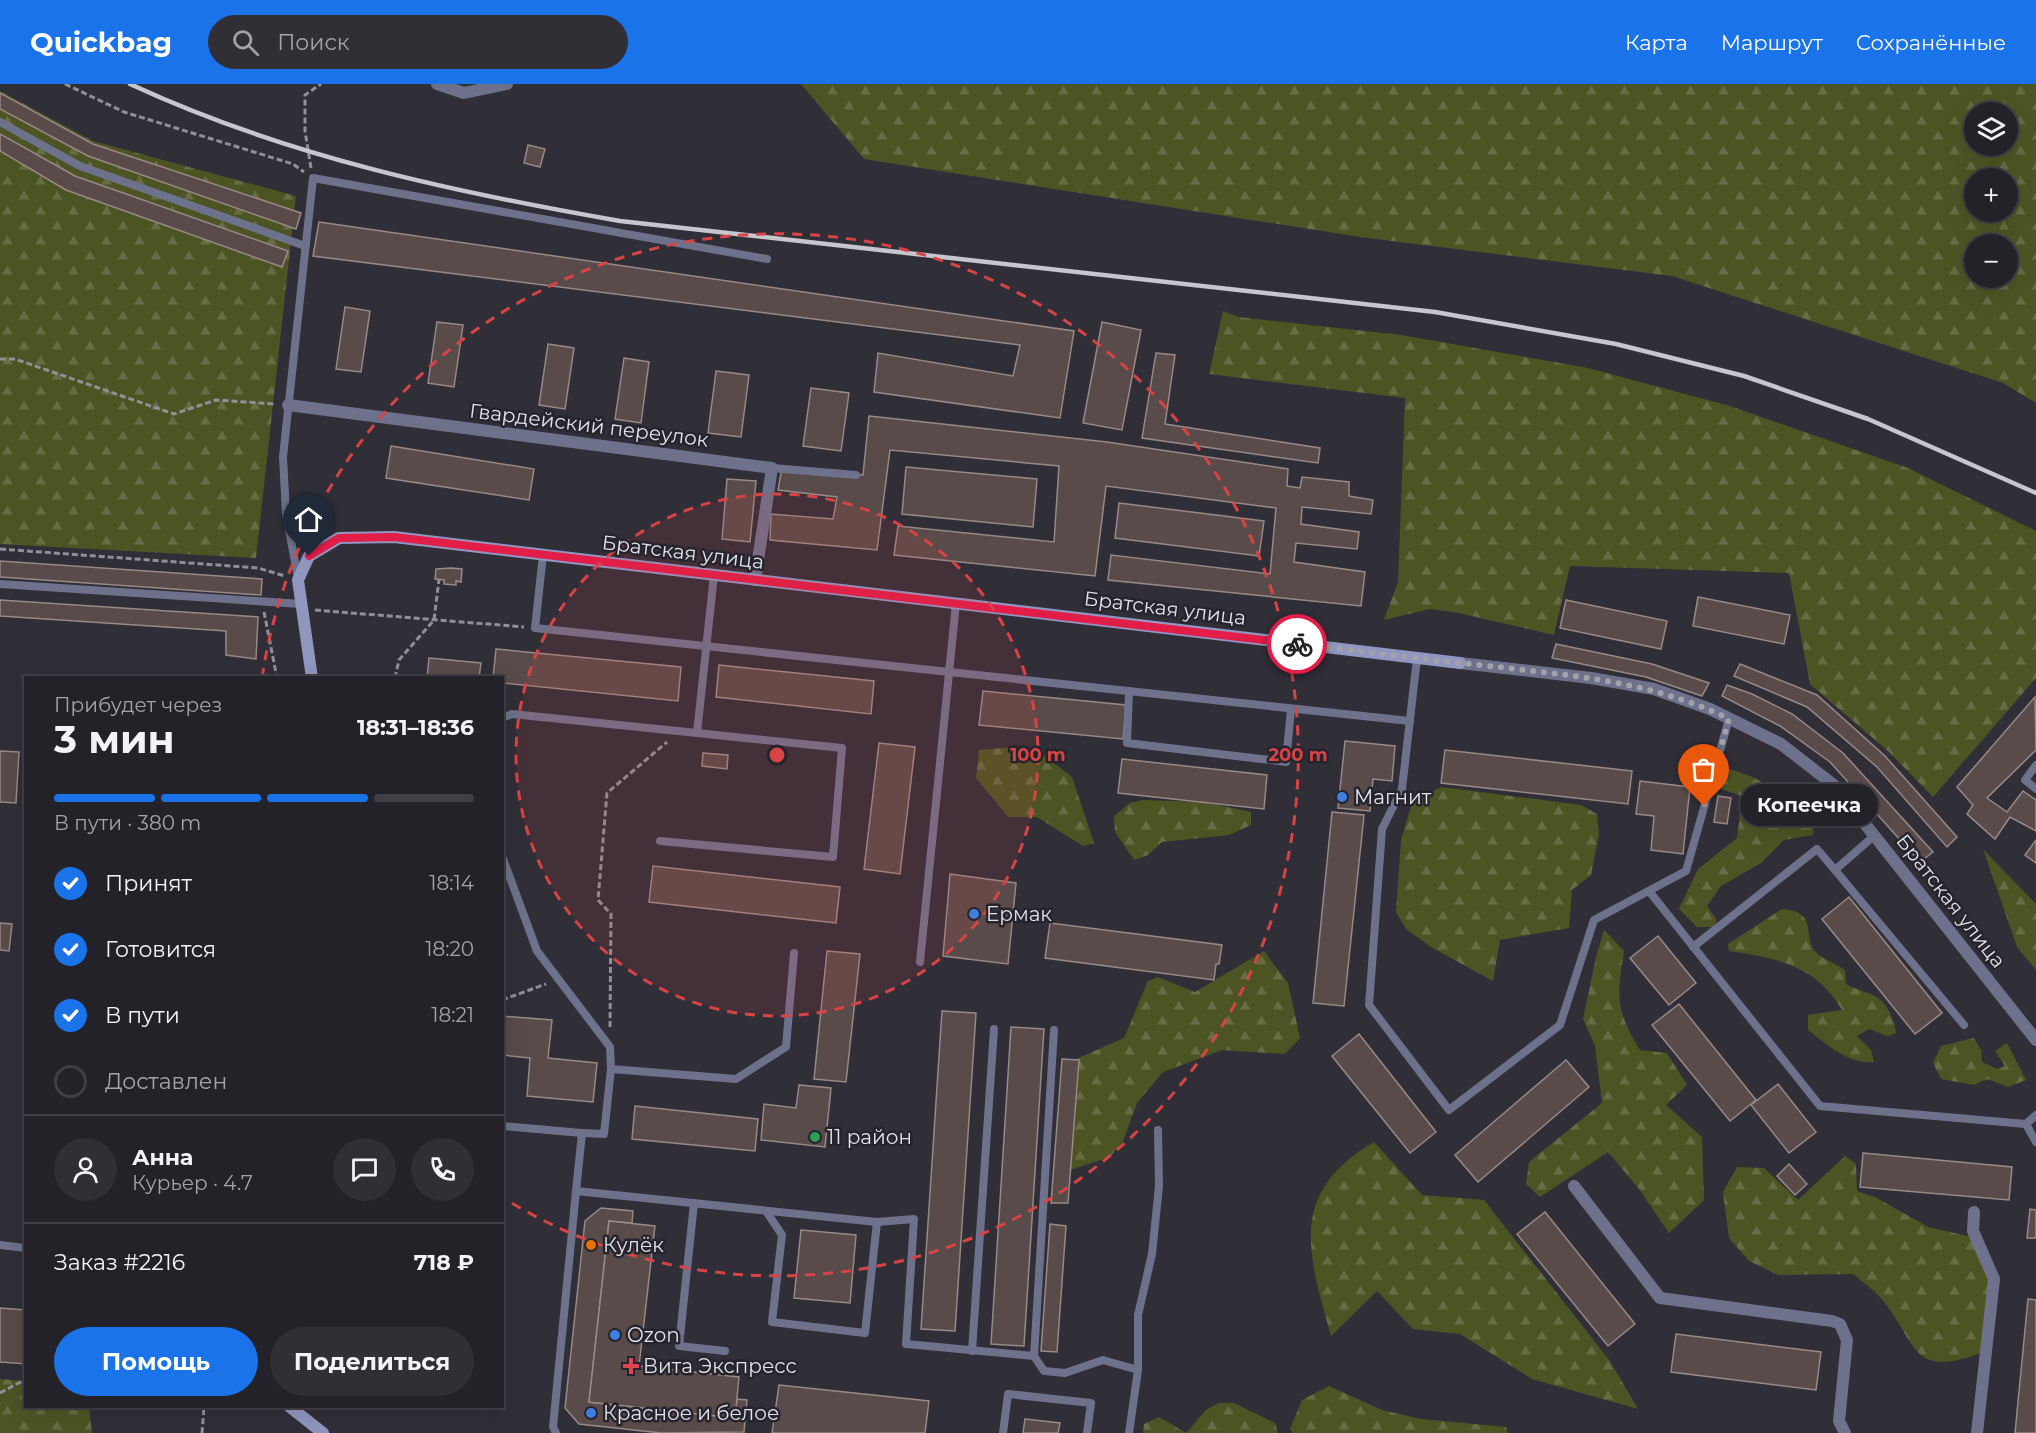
<!DOCTYPE html>
<html lang="ru">
<head>
<meta charset="utf-8">
<style>
  body { margin:0; font-family:Montserrat,sans-serif; background:#302f35; color:#f1f3f6; height:100vh; display:flex; flex-direction:column; font-size:22px; white-space:nowrap }
  * { box-sizing:border-box; margin:0 }
  p { font-size:20px; color:#a3a4a8 }
  .icon { flex:none; width:33px; height:33px; fill:none; stroke:currentColor; stroke-width:2; stroke-linecap:round; stroke-linejoin:round }
  .map { position:relative; flex:1; overflow:hidden }
  .details { position:absolute; left:24px; top:592px; width:480px; height:732px; display:flex; flex-direction:column; background:#242229; border-radius:0px; box-shadow:0 6px 24px #0002,0 0 0 2px #413f46 }
  .details>* { flex:none }
  .fabs { position:absolute; left:1964px; top:18px; display:grid; gap:12px }
  .fabs a { display:grid; place-items:center; width:54px; height:54px; border-radius:50%; background:#242229; box-shadow:0 6px 24px #0002,0 0 0 2px #413f46; font-size:30px }
  .pin { position:absolute; display:grid; place-items:center; width:51px; height:51px; color:#fff; margin:-62px -26px; border-radius:50% 50% 50% 0; rotate:-45deg; box-shadow:0 0 6px #0007 }
  .pin .icon { rotate:45deg }
  .courier { position:absolute; display:grid; place-items:center; width:60px; height:60px; margin:-30px; border:4px solid #e11d48; border-radius:50%; background:#fff; color:#222; box-shadow:0 2px 8px #0007 }
  .bubble { position:absolute; height:42px; border-radius:21px; background:#242229; box-shadow:0 6px 24px #0002,0 0 0 2px #413f46; font-size:20px; font-weight:700; line-height:42px; text-align:center }
  .overview em { font-style:normal; font-weight:700 }
  .overview div { display:flex; flex-direction:column-reverse }
  .overview { display:flex; align-items:center; justify-content:space-between; height:102px; padding:0 30px }
  h1 { font-size:39px; font-weight:700; line-height:45px }
  .bar { display:grid; grid-template-columns:repeat(4,1fr); gap:9px 6px; align-content:center; height:72px; padding:0 30px }
  .bar i { height:8px; border-radius:4px; background:#413f46 }
  .bar .current { background:#1a73e8 }
  .bar p { grid-column:span 4 }
  .line { display:flex; align-items:center; gap:15px; padding:0 30px; border-top:2px solid #413f46 }
  .line div { flex:1 }
  .round { display:grid; place-items:center; flex:none; width:63px; height:63px; border-radius:32px; background:#302f35 }
  ol { padding:0 30px; list-style:none }
  li { display:flex; align-items:center; gap:18px; height:66px }
  li p { margin-inline-start:auto }
  li .icon { padding:6px; border-radius:50%; background:#1a73e8; color:#fff; stroke-width:4 }
  li:last-child { color:#a3a4a8 }
  li i { width:33px; height:33px; border:3px solid #413f46; border-radius:50% }
  .cta { display:flex; gap:12px; margin-top:auto; padding:12px 30px }
  .cta a { flex:1; height:69px; border-radius:36px; background:#1a73e8; color:#fff; font-size:24px; font-weight:700; line-height:69px; text-align:center }
  .cta a+a { background:#302f35; color:#f1f3f6 }
  header { display:flex; align-items:center; gap:36px; box-sizing:border-box; height:84px; padding:0 30px; background:#1a73e8; color:#fff }
  header strong { font-size:28px }
  nav { display:flex; gap:33px; margin-inline-start:auto; font-size:21px }
  .search { width:420px; height:54px; background:#302f35; display:flex; align-items:center; gap:15px; box-sizing:border-box; padding:0 21px; border-radius:33px; color:#a3a4a8; font-size:22px }
  .map>svg:first-child { display:block }
</style>
</head>
<body>
<header>
<strong>Quickbag</strong>
<div class="search"><svg class="icon" aria-label="search" viewBox="0 0 24 24"><circle cx="10" cy="10" r="6"/><path d="M15 15l6 6"/></svg>Поиск</div>
<nav><a>Карта</a><a>Маршрут</a><a>Сохранённые</a></nav>
</header>
<div class="map">
<svg width="2036" height="1349" viewBox="0 0 2036 1349">
  <defs>
    <pattern id="forest-firs" width="22" height="20" patternUnits="userSpaceOnUse" patternTransform="scale(1.5)"><rect width="22" height="20" fill="#4d5424"/><path d="M5 1l3.5 6h-7zM16 11l3.5 6h-7z" fill="#666c44"/></pattern>
  </defs>
  <rect width="100%" height="100%" fill="#302e37"/>
  <g fill="url(#forest-firs)" fill-rule="evenodd">
    <path d="M801,0H2036V319L2003,299L1672,192L1360,153L864,75ZM1974,28H2007V62H1974ZM1974,94H2007V128H1974ZM1974,160H2007V194H1974Z"/>
    <path d="M0,7L93,57L296,112L256,474L0,460Z"/>
    <path d="M1223,227L1239,233L1401,251L1588,284L1730,322L1908,384L2036,447V594L1933,713L1889,668L1810,600L1789,489L1570,482L1554,551L1454,528L1430,525L1384,536L1398,498L1405,314L1209,290Z"/>
    <path d="M1012,663L1042,670L1072,693L1094,759L1083,762L1037,733H1008L976,694L979,666Z"/>
    <path d="M1728,685C1767,695 1785,712 1814,739L1813,751L1784,756L1761,779L1721,802L1707,822L1717,836L1713,843H1697L1679,825L1698,785L1737,754L1742,712L1721,705Z"/>
    <path d="M1442,703L1581,721L1597,730L1599,750L1591,791L1572,806L1569,844L1500,856L1493,897L1431,863L1406,845L1396,828L1401,756L1413,716Z"/>
    <path d="M1142,716L1204,718L1251,728V741L1229,751L1162,758L1148,771L1134,776L1115,748L1114,732L1130,719Z"/>
    <path d="M1983,765L2036,820V886L2017,863Z"/>
    <path d="M1782,825C1823,828 1798,856 1820,872C1827,877 1837,880 1845,886L1846,900C1856,906 1871,909 1878,914C1888,921 1895,938 1896,949L1888,952L1869,945L1857,952L1871,966L1874,978C1850,981 1826,960 1808,946V931L1842,926C1816,881 1776,874 1729,867L1728,860Z"/>
    <path d="M1604,846L1624,867C1617,913 1615,925 1640,966L1667,969L1687,1001L1666,1021L1702,1053L1704,1116L1669,1149L1639,1105L1608,1068L1540,1113L1526,1100L1529,1078L1602,1019L1595,962L1583,935L1596,873Z"/>
    <path d="M1264,867L1288,899L1300,954L1285,970L1222,966L1163,988L1137,1019L1123,1057L1110,1073L1070,1086L1067,979L1124,954L1148,897L1158,893L1195,908Z"/>
    <path d="M1974,954L1981,966L1982,978L1998,985L2005,982L1995,967L2007,959L2026,996L2008,1003L1987,995L1974,1001L1941,995L1933,979L1941,962Z"/>
    <path d="M1374,1058L1422,1111L1484,1116L1610,1277L1638,1325L1532,1295L1460,1250L1413,1245L1377,1207L1331,1252C1308,1169 1287,1109 1374,1058Z"/>
    <path d="M1845,1072L1856,1080L1857,1107L1875,1113L1928,1143L1976,1154L1991,1196L1986,1267C1907,1298 1919,1257 1879,1212C1871,1204 1862,1197 1853,1190L1778,1191L1749,1177L1729,1154L1723,1108L1737,1083L1764,1084L1798,1116Z"/>
    <path d="M0,1295L25,1297L26,1323H89L92,1349H0Z"/>
    <path d="M1329,1302L1382,1326L1421,1335L1506,1343L1508,1349H1293L1290,1345L1302,1316Z"/>
    <path d="M1219,1319H1234L1275,1339L1278,1349H1143L1144,1340L1159,1333L1186,1349L1206,1326Z"/>
  </g>
  <g fill="#584b49" stroke="#988987" stroke-width="1.5">
    <path d="M0,9L93,60L301,129L296,145L88,72L0,25Z"/>
    <path d="M0,50L75,92L288,167L282,183L66,106L0,67Z"/>
    <path d="M528,61L545,65L540,83L524,79Z"/>
    <path d="M319,138L1074,247L1060,334L874,308L878,269L1013,292L1020,261L313,172Z"/>
    <path d="M345,223L370,227L361,288L336,285Z"/>
    <path d="M437,238L463,241L454,303L428,299Z"/>
    <path d="M1102,238L1141,246L1122,346L1083,339Z"/>
    <path d="M548,260L574,264L565,325L539,321Z"/>
    <path d="M1156,269L1175,271L1165,340L1320,364L1318,379L1142,354Z"/>
    <path d="M624,274L649,278L641,339L615,335Z"/>
    <path d="M716,287L749,291L741,353L708,349Z"/>
    <path d="M811,304L849,309L841,367L803,362Z"/>
    <path d="M869,332L1107,358L1288,385L1287,402L1300,404L1302,393L1349,398V412L1373,416L1371,430L1302,423L1301,440L1359,448L1357,465L1296,459L1294,478L1365,488L1361,522L1108,496L1111,471L1270,490L1276,424L1106,402L1095,492L894,471L898,442L1054,458L1059,382L890,366L877,466L770,456L771,430L833,435L837,413L778,406L782,383L863,391Z"/>
    <path d="M391,362L534,385L529,416L386,394Z"/>
    <path d="M906,383L1037,395L1033,443L902,430Z"/>
    <path d="M727,395L756,397L750,458L722,455Z"/>
    <path d="M1119,419L1264,437L1259,472L1115,454Z"/>
    <path d="M0,477L262,495L261,511L0,493Z"/>
    <path d="M451,484L462,485L461,498L456,497V501L444,500V496L435,495L436,485Z"/>
    <path d="M1698,513L1790,531L1784,560L1693,542Z"/>
    <path d="M0,516L258,533L256,575L226,571V547L0,532Z"/>
    <path d="M1566,516L1667,537L1661,565L1560,544Z"/>
    <path d="M1556,560L1652,580L1709,599L1702,612L1646,593L1552,574Z"/>
    <path d="M496,565L681,583L678,617L502,599V594H493Z"/>
    <path d="M429,574L481,579L479,594H427Z"/>
    <path d="M1740,580L1817,611L1885,672L1957,753L1947,763L1877,683L1807,623L1734,592Z"/>
    <path d="M719,581L874,597L871,630L716,613Z"/>
    <path d="M1727,601L1752,610L1792,630L1843,669L1933,768L1920,778L1830,678L1780,642L1722,612Z"/>
    <path d="M983,607L1126,621L1123,655L979,641Z"/>
    <path d="M2035,613L2036,666L1987,714L2007,728L2023,707L2036,716V747L2010,733L1995,755L1967,730L1973,721L1957,703Z"/>
    <path d="M1345,657L1395,662L1392,697L1373,695L1370,727L1338,724Z"/>
    <path d="M879,659L915,663L900,790L864,785Z"/>
    <path d="M1445,666L1632,687L1628,720L1441,699Z"/>
    <path d="M0,667L19,668L16,719L0,718Z"/>
    <path d="M703,669L728,671L727,685L702,682Z"/>
    <path d="M1122,675L1267,691L1264,725L1118,709Z"/>
    <path d="M1640,697L1690,703L1683,770L1651,766L1654,732L1636,730Z"/>
    <path d="M1718,712L1731,714L1727,740L1714,738Z"/>
    <path d="M1332,728L1364,731L1344,922L1313,919Z"/>
    <path d="M2036,756V779L2025,771Z"/>
    <path d="M653,782L840,803L836,839L649,818Z"/>
    <path d="M950,790L1016,799L1008,880L943,872Z"/>
    <path d="M1849,813L1942,929L1915,950L1822,835Z"/>
    <path d="M0,839L12,840L9,867L0,866Z"/>
    <path d="M1050,839L1222,861L1219,880H1216L1214,896L1045,874Z"/>
    <path d="M1658,852L1696,899L1669,921L1630,874Z"/>
    <path d="M827,867L860,870L846,998L814,995Z"/>
    <path d="M1679,920L1756,1016L1730,1037L1652,941Z"/>
    <path d="M942,927L976,929L955,1247L921,1245Z"/>
    <path d="M502,932L552,936L548,974L597,979L593,1018L527,1012L530,974L502,971Z"/>
    <path d="M1011,943L1044,945L1024,1262L991,1260Z"/>
    <path d="M1359,950L1436,1048L1410,1069L1332,972Z"/>
    <path d="M1062,975L1079,976L1068,1119H1051Z"/>
    <path d="M1566,976L1589,1003L1478,1098L1455,1071Z"/>
    <path d="M1778,1000L1816,1048L1789,1069L1751,1021Z"/>
    <path d="M799,1001L831,1004L825,1063L761,1056L764,1020L796,1024Z"/>
    <path d="M635,1022L758,1035L755,1067L632,1055Z"/>
    <path d="M1863,1069L2012,1083L2009,1116L1860,1103Z"/>
    <path d="M1789,1080L1807,1100L1795,1111L1777,1092Z"/>
    <path d="M601,1124L633,1127L632,1139L609,1137L589,1318L735,1334L737,1315L747,1316L744,1348L661,1349L579,1340L565,1324L585,1137Z"/>
    <path d="M2030,1125L2036,1126V1154H2027Z"/>
    <path d="M1545,1128L1635,1240L1608,1262L1517,1150Z"/>
    <path d="M609,1137L655,1142L639,1282L739,1293L735,1334L589,1318Z"/>
    <path d="M1050,1140L1066,1142L1057,1268L1041,1267Z"/>
    <path d="M801,1146L856,1151L850,1219L794,1214Z"/>
    <path d="M2028,1215L2036,1216V1349H2015Z"/>
    <path d="M0,1224L26,1226V1280L0,1278Z"/>
    <path d="M1676,1250L1821,1268L1816,1306L1671,1288Z"/>
    <path d="M779,1301L929,1317L925,1349H772Z"/>
    <path d="M1025,1335L1060,1339L1058,1349H1023Z"/>
  </g>
  <g fill="none" stroke-linecap="round" stroke-linejoin="round">
    <g stroke="#919097" stroke-width="3" stroke-dasharray="6 3" stroke-linecap="butt">
      <path d="M65,0L124,28L293,80L304,88"/>
      <path d="M311,84L305,47V11L321,0"/>
      <path d="M0,275H15L174,330L216,316L275,320"/>
      <path d="M0,465L258,484L285,492"/>
      <path d="M315,526L524,543"/>
      <path d="M264,528L277,594"/>
      <path d="M395,594L399,576L434,536L439,495"/>
      <path d="M502,916L546,900"/>
      <path d="M610,943L611,830L598,816L607,709L667,658"/>
      <path d="M0,1309L26,1295"/>
      <path d="M202,1349L204,1323"/>
    </g>
    <g stroke="#6e718b" stroke-width="8">
      <path d="M0,38L80,82L305,162"/>
      <path d="M772,384L856,391"/>
      <path d="M543,471L535,544L1410,637"/>
      <path d="M298,494L286,430L283,373L313,94L767,175"/>
      <path d="M0,500L301,520"/>
      <path d="M1417,574L1402,705L1382,745L1369,921L1449,1026L1560,941L1594,836L1686,787L1729,635"/>
      <path d="M1129,607L1127,659L1286,678L1291,625"/>
      <path d="M502,634L512,630L697,649L714,491"/>
      <path d="M2036,681L2025,696L2036,705"/>
      <path d="M1875,751L1835,786L1964,941"/>
      <path d="M660,757L833,773L842,664L697,649"/>
      <path d="M502,772L537,867L610,963L611,985L736,995L786,963L794,869"/>
      <path d="M1649,807L1820,1022L2026,1040L2036,1031"/>
      <path d="M1693,863L1817,765L1835,786"/>
      <path d="M920,878L956,519"/>
      <path d="M1054,946L1034,1272L1044,1287L1065,1289L1103,1276L1138,1286"/>
      <path d="M2026,1040L2036,1058"/>
      <path d="M502,1042L582,1049L576,1107L877,1138L914,1135L906,1260L1034,1272"/>
      <path d="M582,1049L604,1050L611,985"/>
      <path d="M694,1119L679,1262L725,1267"/>
      <path d="M766,1127L782,1151L772,1238L865,1249L877,1138"/>
      <path d="M0,1161L26,1164"/>
      <path d="M972,1267L994,945"/>
      <path d="M556,1349L553,1343L576,1107"/>
      <path d="M1003,1349L1008,1310L1091,1319L1087,1349"/>
      <path d="M1129,1349L1138,1286V1231L1152,1170L1159,1102L1158,1046"/>
    </g>
    <g stroke="#6e718b" stroke-width="12">
      <path d="M437,0L464,9L507,0"/>
      <path d="M288,321L772,384L755,496"/>
      <path d="M1460,579L1591,594L1654,605L1710,625L1781,660L1835,702L2036,956"/>
      <path d="M1574,1102L1660,1214L1832,1237L1840,1240L1847,1256L1839,1337L1845,1349"/>
      <path d="M1974,1128L1973,1147L1994,1195L1977,1349"/>
    </g>
    <g stroke="#9196c0" stroke-width="12">
      <path d="M312,594L298,496L309,472L339,454L394,453L1460,579"/>
      <path d="M290,1323L323,1349"/>
    </g>
    <path stroke="#c7c6cd" stroke-width="4.5" d="M130,0C285,72 453,108 620,137L1435,228L1616,260L1744,292L1868,335L2036,409"/>
  </g>
  <g fill="none" stroke-linecap="round" stroke-linejoin="round">
    <path stroke="#a4a2a9" stroke-width="6" stroke-dasharray="0 10.8" d="M1297,560C1358,567 1419,575 1480,581C1566,591 1650,596 1729,635L1704,722"/>
    <path stroke="#e11d48" stroke-width="8" d="M309,472L339,454L394,453L1297,560"/>
  </g>
  <circle cx="777" cy="671" r="261" fill="#d84445" fill-opacity=".12"/>
  <g fill="none" stroke="#d84445" stroke-width="3" stroke-dasharray="10 8">
    <circle cx="777" cy="671" r="261"/>
    <path d="M262 594A521 521 0 1 1 505 1115"/>
  </g>
  <g fill="#3f7fe0" stroke="#26242d" stroke-width="2">
    <circle cx="1342" cy="713" r="6"/>
    <circle cx="974" cy="830" r="6"/>
    <circle cx="615" cy="1251" r="6"/>
    <circle cx="591" cy="1329" r="6"/>
  </g>
  <circle fill="#2e9e5b" stroke="#26242d" stroke-width="2" cx="815" cy="1053" r="6"/>
  <circle fill="#e8710a" stroke="#26242d" stroke-width="2" cx="591" cy="1161" r="6"/>
  <path fill="#e0444e" stroke="#26242d" stroke-width="2" d="M628 1273h6v6h6v6h-6v6h-6v-6h-6v-6h6z"/>
  <g text-anchor="middle" dominant-baseline="central" stroke-width="5" stroke-linejoin="round" paint-order="stroke">
    <g font-size="20" fill="#e2e1e7" stroke="#26242d">
      <text transform="translate(589 341) rotate(7)">Гвардейский переулок</text>
      <text transform="translate(683 468) rotate(7)">Братская улица</text>
      <text transform="translate(1165 524) rotate(7)">Братская улица</text>
      <text transform="translate(1951 817) rotate(52)">Братская улица</text>
    </g>
    <g font-size="20" fill="#e2e1e7" stroke="#26242d" text-anchor="start">
      <text x="1354" y="713">Магнит</text>
      <text x="986" y="830">Ермак</text>
      <text x="827" y="1053">11 район</text>
      <text x="603" y="1161">Кулёк</text>
      <text x="627" y="1251">Ozon</text>
      <text x="643" y="1282">Вита Экспресс</text>
      <text x="603" y="1329">Красное и белое</text>
    </g>
  </g>
  <circle cx="777" cy="671" r="9" fill="#d84445" stroke="#26242d" stroke-width="3"/>
  <g font-size="18" text-anchor="middle" font-weight="bold" fill="#d84445" stroke="#26242d" stroke-width="5" stroke-linejoin="round" paint-order="stroke">
    <text x="1038" y="677">100 m</text>
    <text x="1298" y="677">200 m</text>
  </g>
</svg>
<div class="fabs">
<a><svg class="icon" aria-label="layers" viewBox="0 0 24 24"><path d="M12 4l9 5-9 5-9-5zM3 14l9 5 9-5"/></svg></a>
<a>+</a>
<a>−</a>
</div>
<div class="pin" style="left:1704px;top:722px;background:#ea580c"><svg class="icon" aria-label="bag" viewBox="0 0 24 24"><path d="M5 8h14l-1 12H6zM9 8a3 3 0 0 1 6 0"/></svg></div>
<div class="pin" style="left:309px;top:472px;background:#1f2937"><svg class="icon" aria-label="home" viewBox="0 0 24 24"><path d="M3 11l9-7 9 7M6 9v11h12V9"/></svg></div>
<div class="courier" style="left:1297px;top:560px"><svg class="icon" aria-label="bike" viewBox="0 0 24 24"><circle cx="6" cy="16" r="4"/><circle cx="18" cy="16" r="4"/><path d="M6 16l4-8h5l3 8M10 8l3 8H6M13 5h3"/></svg></div>
<div class="bubble" style="left:1740px;top:700px;width:138px">Копеечка</div>
<section class="details">
<div class="overview"><div><h1>3 мин</h1><p>Прибудет через</p></div><em>18:31–18:36</em></div>
<div class="bar"><i class="current"></i><i class="current"></i><i class="current"></i><i></i><p>В пути · 380 m</p></div>
<ol>
<li><svg class="icon" aria-label="check" viewBox="0 0 24 24"><path d="M5 12l5 5 9-10"/></svg>Принят<p>18:14</p></li>
<li><svg class="icon" aria-label="check" viewBox="0 0 24 24"><path d="M5 12l5 5 9-10"/></svg>Готовится<p>18:20</p></li>
<li><svg class="icon" aria-label="check" viewBox="0 0 24 24"><path d="M5 12l5 5 9-10"/></svg>В пути<p>18:21</p></li>
<li><i></i>Доставлен</li>
</ol>
<div class="line" style="height:108px"><a class="round"><svg class="icon" aria-label="person" viewBox="0 0 24 24"><circle cx="12" cy="8" r="4"/><path d="M4 21q1-7 8-7t8 7"/></svg></a><div><b>Анна</b><p>Курьер · 4.7</p></div><a class="round"><svg class="icon" aria-label="chat" viewBox="0 0 24 24"><path d="M4 5h16v11H9l-5 4z"/></svg></a><a class="round"><svg class="icon" aria-label="phone" viewBox="0 0 24 24"><path d="M5 4h4l2 5-3 2q2 4 5 5l2-3 5 2v4C11 20 4 13 5 4z"/></svg></a></div>
<div class="line" style="height:78px"><div>Заказ #2216</div><b>718 ₽</b></div>
<div class="cta"><a>Помощь</a><a>Поделиться</a></div>
</section>
</div>
</body>
</html>
